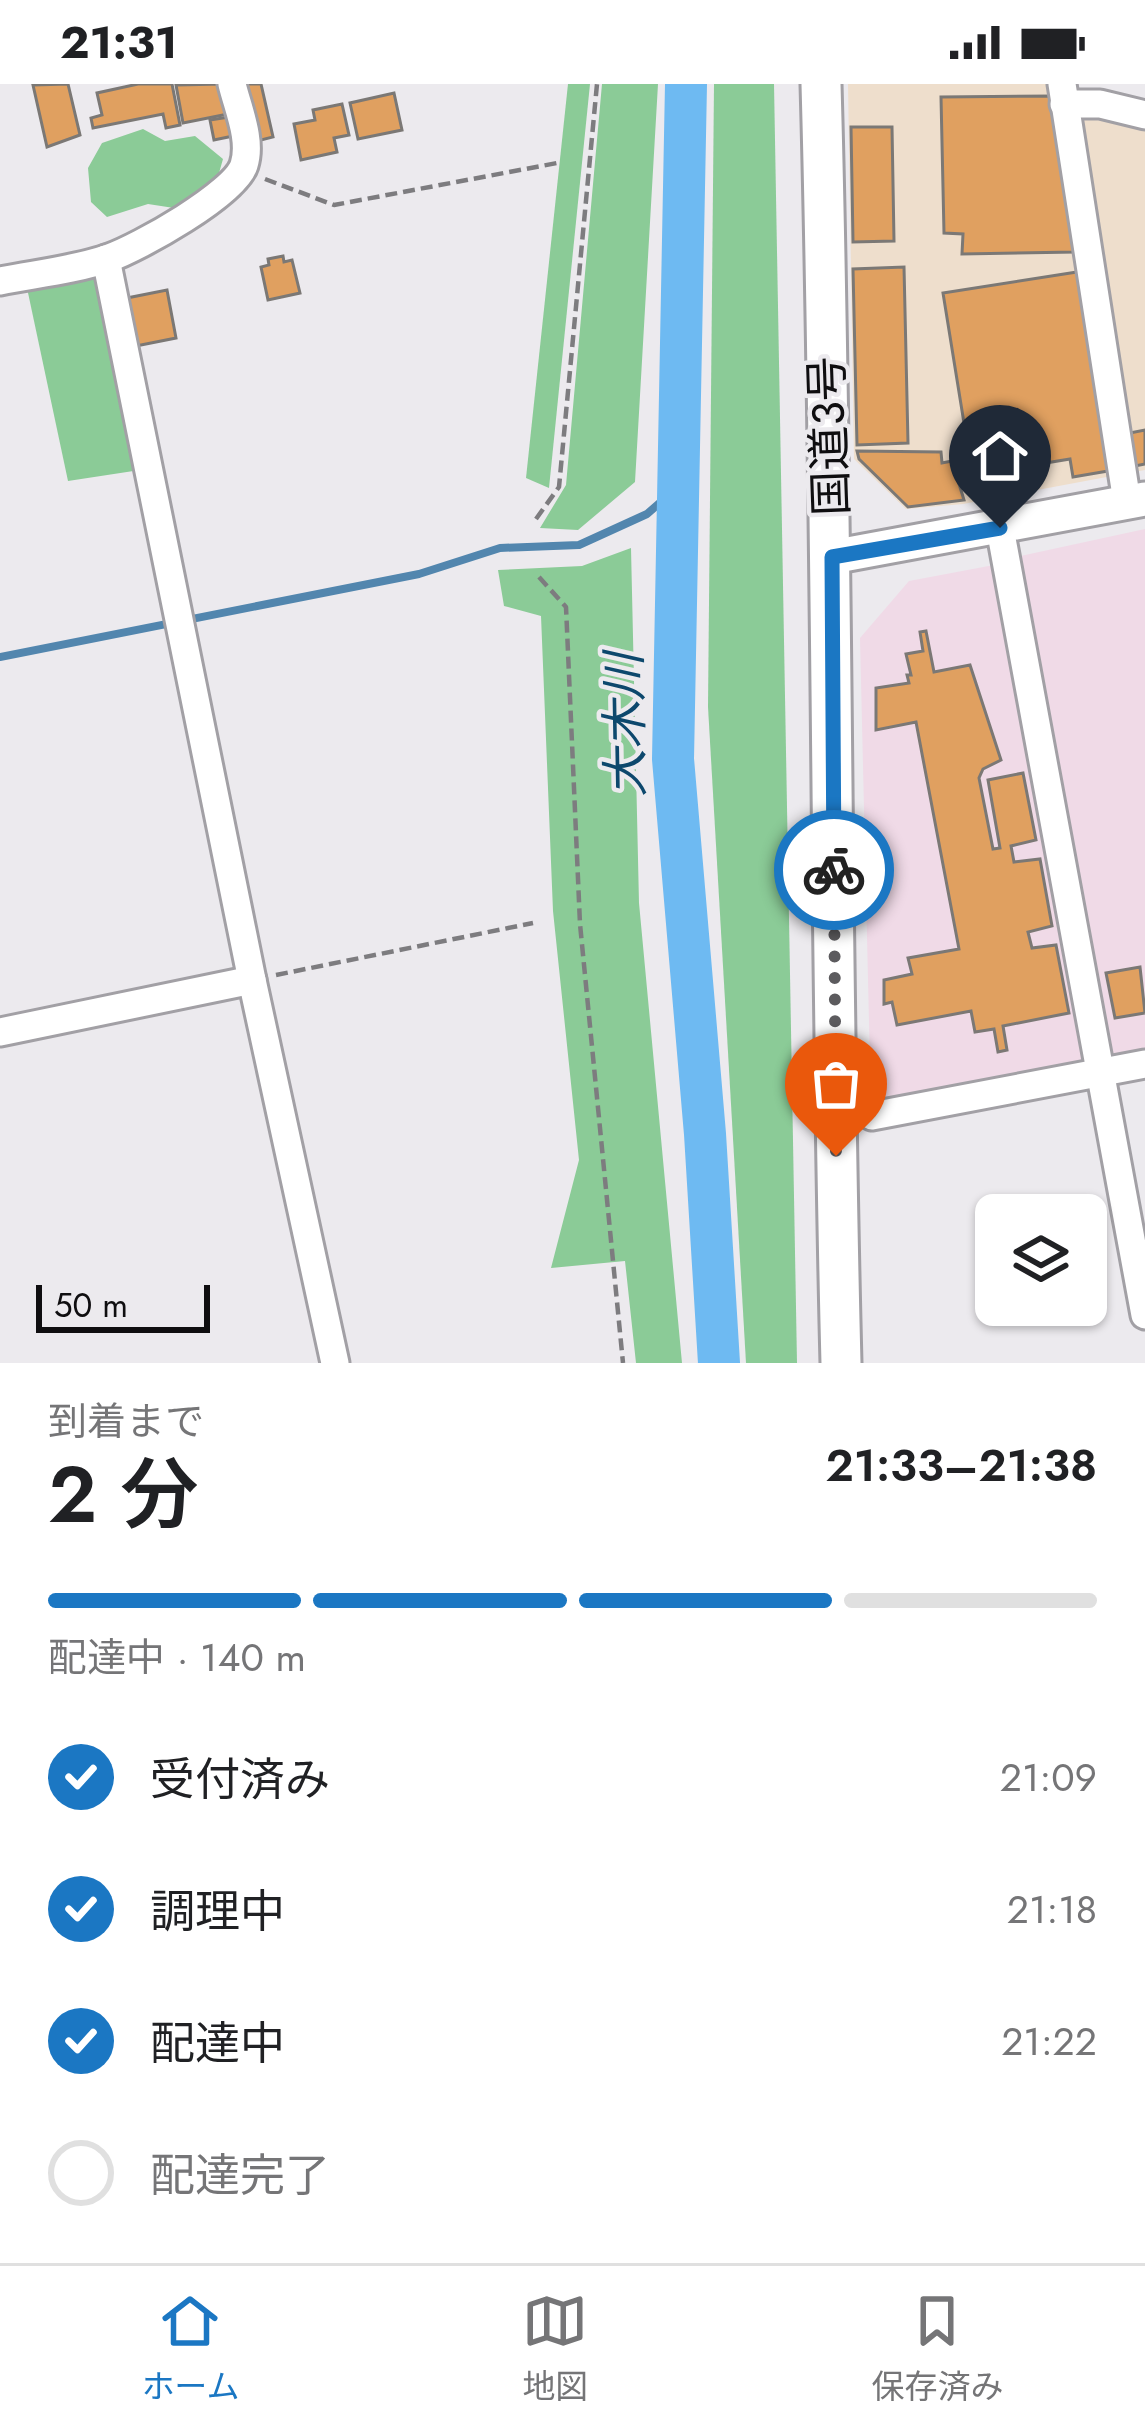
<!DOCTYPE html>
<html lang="ja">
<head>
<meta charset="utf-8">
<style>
  body { margin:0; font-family:Jost,"Noto Sans JP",sans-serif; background:#f2f2f2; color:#202124; height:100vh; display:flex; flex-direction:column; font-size:45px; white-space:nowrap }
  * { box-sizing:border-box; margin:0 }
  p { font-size:39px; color:#757577 }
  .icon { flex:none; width:66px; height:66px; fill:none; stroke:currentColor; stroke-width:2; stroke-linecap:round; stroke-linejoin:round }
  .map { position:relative; height:1279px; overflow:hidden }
  .drawer { display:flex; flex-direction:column; background:#fff; flex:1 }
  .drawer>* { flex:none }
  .tools { position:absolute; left:975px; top:1110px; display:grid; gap:24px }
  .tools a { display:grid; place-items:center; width:132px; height:132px; border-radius:18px; background:#fff; box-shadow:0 3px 9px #0004; font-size:60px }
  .scale { position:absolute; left:36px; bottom:30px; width:174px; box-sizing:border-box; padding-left:12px; border:6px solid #0f0e10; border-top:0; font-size:33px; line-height:42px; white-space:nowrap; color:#0f0e10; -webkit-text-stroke:9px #eceaee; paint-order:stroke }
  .pin { position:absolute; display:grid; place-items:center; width:102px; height:102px; color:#fff; margin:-123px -51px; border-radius:50% 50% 50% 0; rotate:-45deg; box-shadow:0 0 12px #0007 }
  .pin .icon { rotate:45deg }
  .courier { position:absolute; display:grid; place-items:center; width:120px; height:120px; margin:-60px; border:9px solid #1b77c3; border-radius:50%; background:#fff; color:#222; box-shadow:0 3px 15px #0007 }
  .head em { font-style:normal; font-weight:600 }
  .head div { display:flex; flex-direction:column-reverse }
  .head { display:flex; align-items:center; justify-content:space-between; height:204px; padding:0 48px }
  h1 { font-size:78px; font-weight:600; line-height:90px }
  .bar { display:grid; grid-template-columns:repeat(4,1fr); gap:18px 12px; align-content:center; height:144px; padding:0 48px }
  .bar i { height:15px; border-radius:9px; background:#e0e0e0 }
  .bar .current { background:#1b77c3 }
  .bar p { grid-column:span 4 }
  ol { padding:0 48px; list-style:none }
  li { display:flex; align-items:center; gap:36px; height:132px }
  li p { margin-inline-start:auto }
  li .icon { padding:12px; border-radius:50%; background:#1b77c3; color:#fff; stroke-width:4 }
  li:last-child { color:#757577 }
  li i { width:66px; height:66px; border:6px solid #e0e0e0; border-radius:50% }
  .status { display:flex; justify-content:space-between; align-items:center; height:84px; padding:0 60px; background:#fff; direction:ltr }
  .status svg { height:33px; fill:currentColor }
  .tabs { display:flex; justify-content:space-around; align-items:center; height:168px; border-top:3px solid #e0e0e0; background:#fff; font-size:33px; color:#757577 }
  .tabs a { display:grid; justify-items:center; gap:6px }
  .tabs .current { color:#1b77c3 }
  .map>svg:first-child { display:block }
</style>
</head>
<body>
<div class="status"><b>21:31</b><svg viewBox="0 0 49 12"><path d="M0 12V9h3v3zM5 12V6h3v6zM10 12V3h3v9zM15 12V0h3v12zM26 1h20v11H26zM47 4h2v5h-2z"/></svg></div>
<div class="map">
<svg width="1145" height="1279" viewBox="0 0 1145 1279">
  <rect width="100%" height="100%" fill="#eceaee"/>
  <g fill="#f0dae7">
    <path d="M1145,445V972L1110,979L1016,473Z"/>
    <path d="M994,481L1088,982L871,1023L860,554L909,497Z"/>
  </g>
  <g fill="#eedecc">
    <path d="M848,0H1053L1112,392L963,420L906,425L854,375Z"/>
    <path d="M1093,28L1145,38V386L1128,389L1072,35Z"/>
  </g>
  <g fill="#8bcb97">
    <path d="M568,0H590L549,404L526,394Z"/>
    <path d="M602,0H658L635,398L578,446L540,444L566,401Z"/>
    <path d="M714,0H774L797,1279H746L708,623Z"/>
    <path d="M143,45L165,57L195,52L223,75L217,96L174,124L148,120L107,133L91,118L88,84L102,59Z"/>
    <path d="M100,190L140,386L68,397L27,204Z"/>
    <path d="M631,464L639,819L682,1279H636L625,1177L551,1184L579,1076L553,827L541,532L504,522L498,486L582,482Z"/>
  </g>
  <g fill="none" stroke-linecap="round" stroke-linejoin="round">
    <path stroke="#5286ae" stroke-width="8" d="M0,573L419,490L500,464L579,461L647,430L678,403"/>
    <path stroke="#6ebaf2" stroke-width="42" d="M686,0L673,675L705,1050L719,1279"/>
  </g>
  <g fill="#e0a060" stroke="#7b7875" stroke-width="3">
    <path d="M68,0L80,51L47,63L33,1Z"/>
    <path d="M138,0H172L180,41L166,44L163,30L93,44L91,34L102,31L97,9Z"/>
    <path d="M223,0L228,30L183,39L176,1Z"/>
    <path d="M241,0H261L273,53L253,58Z"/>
    <path d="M394,9L402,46L358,55L350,19Z"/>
    <path d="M1052,12L1075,168L962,170L963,150L944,149L941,13Z"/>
    <path d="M342,20L349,51L334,54L337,68L301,76L294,40L315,36L313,26Z"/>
    <path d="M229,33L233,52L214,56L210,36Z"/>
    <path d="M851,43H892L894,157L853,158Z"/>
    <path d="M283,172L284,178L292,176L300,209L268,216L261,183L269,181L268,175Z"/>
    <path d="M904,183L908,359L857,361L853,185Z"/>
    <path d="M1077,188L1108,387L1073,393L1070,375L991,388L988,367L969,370L943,209Z"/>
    <path d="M167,206L176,254L136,262L127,214Z"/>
    <path d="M1145,346V380L1130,383L1125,350Z"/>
    <path d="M857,367L941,368L942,379L952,377L964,416L908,423L859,375Z"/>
    <path d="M926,547L934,588L970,581L1001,676L983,685L979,694L993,765L1000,764L988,696L1023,689L1036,756L1011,762L1014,778L1040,775L1052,842L1028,848L1032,864L1056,861L1069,929L1003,942L1007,966L998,968L994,945L975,948L971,927L897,941L892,918L884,920V896L912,890L908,874L959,865L916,638L876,646V604L909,599L907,591H911L906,570L923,567L920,548Z"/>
    <path d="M1140,883L1145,929L1115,934L1106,889Z"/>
  </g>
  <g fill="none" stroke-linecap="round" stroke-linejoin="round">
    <defs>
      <g id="minor">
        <path d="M1062,0L1127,418"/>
        <path d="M1064,20H1100L1145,31"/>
        <path d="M106,175L252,896L335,1279"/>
        <path d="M0,197C35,190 75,186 109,174C138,164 235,110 244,81C252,56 238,25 232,0"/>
        <path d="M1000,444L1145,1231"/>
        <path d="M0,948L252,896"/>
        <path d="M872,1032L1145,980"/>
      </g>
      <path id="major" d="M832,473L1145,415"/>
      <path id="highway" d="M821,0C833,426 830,853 841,1279"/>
    </defs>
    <use href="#minor" stroke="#a2a0a5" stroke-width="33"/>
    <use href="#major" stroke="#a2a0a5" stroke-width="39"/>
    <use href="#highway" stroke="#a2a0a5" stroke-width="45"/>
    <g stroke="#7d7c7f" stroke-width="4.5" stroke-dasharray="12 6" stroke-linecap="butt">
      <path d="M265,95L334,121L557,79"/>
      <path d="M536,435L559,403L597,0"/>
      <path d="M539,493L566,523L580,840L623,1279"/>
      <path d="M276,891L533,839"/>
    </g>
    <use href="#minor" stroke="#fff" stroke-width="27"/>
    <use href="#major" stroke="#fff" stroke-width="33"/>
    <use href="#highway" stroke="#fff" stroke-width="39"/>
  </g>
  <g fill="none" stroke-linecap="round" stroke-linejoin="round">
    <path stroke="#5c5b5e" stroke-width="12" stroke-dasharray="0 21.6" d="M834,786L836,1072"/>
    <path stroke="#1b77c3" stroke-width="15" d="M834,786L832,473L1000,444"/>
  </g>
  <g text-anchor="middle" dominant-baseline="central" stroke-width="9" stroke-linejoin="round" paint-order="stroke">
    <g font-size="45" fill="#0f0e10" stroke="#eceaee">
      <text transform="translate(829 352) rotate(-92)">国道3号</text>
    </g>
    <g font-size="48" font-style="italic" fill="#0d486d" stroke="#eceaee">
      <text transform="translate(625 641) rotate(-91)">大木川</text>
    </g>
  </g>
</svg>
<div class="tools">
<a><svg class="icon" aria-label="layers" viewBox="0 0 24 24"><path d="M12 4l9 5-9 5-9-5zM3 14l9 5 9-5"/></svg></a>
</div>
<div class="scale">50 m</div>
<div class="pin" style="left:836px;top:1072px;background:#ea580c"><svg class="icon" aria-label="bag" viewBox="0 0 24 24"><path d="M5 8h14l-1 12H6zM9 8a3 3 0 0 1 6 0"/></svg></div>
<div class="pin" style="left:1000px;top:444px;background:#1f2937"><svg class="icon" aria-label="home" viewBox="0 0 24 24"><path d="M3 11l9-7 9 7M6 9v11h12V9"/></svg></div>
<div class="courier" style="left:834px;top:786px"><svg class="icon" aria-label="bike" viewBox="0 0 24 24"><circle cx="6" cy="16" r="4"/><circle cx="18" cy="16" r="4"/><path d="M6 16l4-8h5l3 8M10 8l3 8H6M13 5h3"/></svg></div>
</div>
<section class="drawer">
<div class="head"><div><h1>2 分</h1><p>到着まで</p></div><em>21:33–21:38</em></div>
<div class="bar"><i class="current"></i><i class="current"></i><i class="current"></i><i></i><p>配達中 · 140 m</p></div>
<ol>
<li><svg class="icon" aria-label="check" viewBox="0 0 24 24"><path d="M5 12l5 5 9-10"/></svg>受付済み<p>21:09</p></li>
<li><svg class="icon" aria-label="check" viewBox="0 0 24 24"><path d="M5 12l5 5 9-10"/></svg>調理中<p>21:18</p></li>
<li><svg class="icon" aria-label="check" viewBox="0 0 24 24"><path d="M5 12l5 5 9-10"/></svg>配達中<p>21:22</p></li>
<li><i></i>配達完了</li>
</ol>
</section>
<nav class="tabs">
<a class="current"><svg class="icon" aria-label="home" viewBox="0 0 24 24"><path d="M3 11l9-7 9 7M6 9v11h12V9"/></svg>ホーム</a>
<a><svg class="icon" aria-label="map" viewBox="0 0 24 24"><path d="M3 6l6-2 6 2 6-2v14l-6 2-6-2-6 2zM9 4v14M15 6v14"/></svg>地図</a>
<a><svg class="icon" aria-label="saved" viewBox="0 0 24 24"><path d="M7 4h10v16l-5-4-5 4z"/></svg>保存済み</a>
</nav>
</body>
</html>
